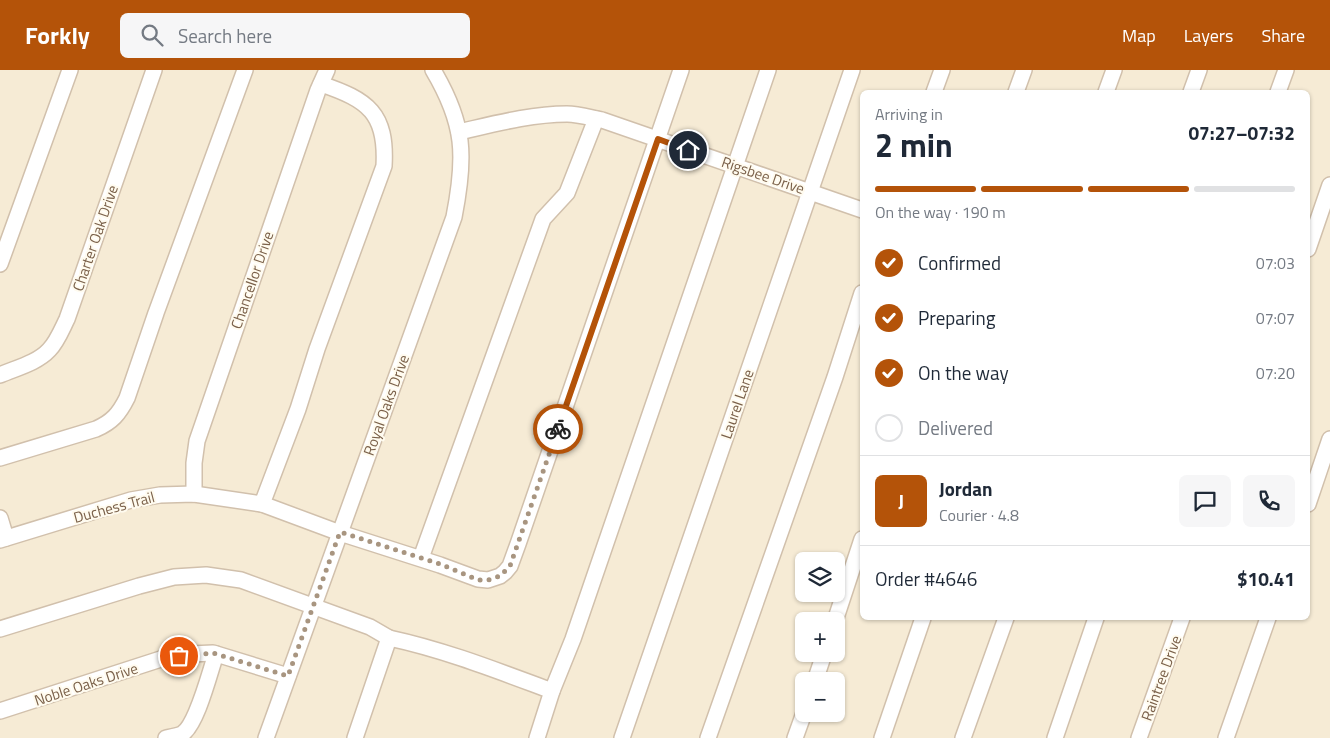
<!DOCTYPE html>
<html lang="en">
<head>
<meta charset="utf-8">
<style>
  body { margin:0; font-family:"Titillium Web",sans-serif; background:#f6f6f7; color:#1f2937; height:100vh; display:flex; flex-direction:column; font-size:19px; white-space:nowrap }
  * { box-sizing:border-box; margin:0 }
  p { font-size:16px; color:#747a83 }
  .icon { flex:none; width:28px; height:28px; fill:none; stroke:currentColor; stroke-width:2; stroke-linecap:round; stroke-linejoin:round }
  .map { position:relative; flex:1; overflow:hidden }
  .sheet { position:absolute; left:860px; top:20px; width:450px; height:530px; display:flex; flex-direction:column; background:#fff; border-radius:8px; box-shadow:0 1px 4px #0004 }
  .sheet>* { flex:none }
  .tools { position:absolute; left:795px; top:482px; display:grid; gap:10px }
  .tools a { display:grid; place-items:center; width:50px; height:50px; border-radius:8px; background:#fff; box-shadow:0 1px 4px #0004; font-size:25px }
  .pin { position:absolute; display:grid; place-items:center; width:42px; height:42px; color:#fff; margin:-21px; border:2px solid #fff; border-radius:50%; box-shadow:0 1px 5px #0007 }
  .courier { position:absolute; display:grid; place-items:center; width:50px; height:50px; margin:-25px; border:4px solid #b45309; border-radius:50%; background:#fff; color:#222; box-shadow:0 1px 6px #0007 }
  .head em { font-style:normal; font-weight:700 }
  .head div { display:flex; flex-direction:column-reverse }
  .head { display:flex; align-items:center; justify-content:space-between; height:85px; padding:0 15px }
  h1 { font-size:32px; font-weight:700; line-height:38px }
  .bar { display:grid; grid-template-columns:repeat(4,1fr); gap:8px 5px; align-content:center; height:60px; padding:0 15px }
  .bar i { height:6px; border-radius:4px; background:#e0e1e3 }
  .bar .current { background:#b45309 }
  .bar p { grid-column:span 4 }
  .line { display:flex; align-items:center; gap:12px; padding:0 15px; border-top:1px solid #e0e1e3 }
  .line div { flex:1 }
  .round { display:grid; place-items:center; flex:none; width:52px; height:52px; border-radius:8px; background:#f6f6f7 }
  ol { padding:0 15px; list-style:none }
  li { display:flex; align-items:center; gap:15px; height:55px }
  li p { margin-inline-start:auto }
  li .icon { padding:5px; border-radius:50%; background:#b45309; color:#fff; stroke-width:4 }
  li:last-child { color:#747a83 }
  li i { width:28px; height:28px; border:2px solid #e0e1e3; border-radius:50% }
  header { display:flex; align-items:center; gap:30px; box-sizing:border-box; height:70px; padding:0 25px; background:#b45309; color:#fff }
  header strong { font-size:24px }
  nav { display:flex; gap:28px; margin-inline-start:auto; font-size:18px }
  .search { width:350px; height:45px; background:#f6f6f7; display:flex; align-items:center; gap:12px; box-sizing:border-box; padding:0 18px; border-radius:8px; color:#747a83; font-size:19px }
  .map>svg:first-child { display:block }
</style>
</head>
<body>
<header>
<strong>Forkly</strong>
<div class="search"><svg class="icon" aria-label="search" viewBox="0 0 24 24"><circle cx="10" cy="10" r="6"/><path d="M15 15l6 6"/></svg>Search here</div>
<nav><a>Map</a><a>Layers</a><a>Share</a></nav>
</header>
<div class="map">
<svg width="1330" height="668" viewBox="0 0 1330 668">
  <rect width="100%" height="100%" fill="#fef8e7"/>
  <path fill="#f6ebd5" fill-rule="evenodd" d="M0,0H1330V668H0ZM862,22H1308V548H862ZM804,491H836V524H804ZM804,551H836V584H804ZM804,611H836V644H804Z"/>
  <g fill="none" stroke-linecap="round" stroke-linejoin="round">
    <defs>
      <g id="minor">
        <path d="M934,22L942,0"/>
        <path d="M1016,22L1024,0"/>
        <path d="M1106,22L1114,0"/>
        <path d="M1191,22L1199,0"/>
        <path d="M1278,22L1286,0"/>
        <path d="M459,62C494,54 531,44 567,44C579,44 591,48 602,50L862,140"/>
        <path d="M1308,179L1330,115"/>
        <path d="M0,194L70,0"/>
        <path d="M0,305C16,298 37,293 49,280C57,272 62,259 67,249L154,0"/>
        <path d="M0,388L96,359C112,352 119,344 127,328L156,243L245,0"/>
        <path d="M194,424V393L197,371L318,20L327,0"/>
        <path d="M262,434L298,339L317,279L384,96C387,43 368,30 321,14"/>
        <path d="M1308,434L1330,369"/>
        <path d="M0,448L6,468"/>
        <path d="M0,470L131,430L160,425L194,424L262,434L340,463L440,495L478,509L488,510L500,506L505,502L510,496L518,474L681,0"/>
        <path d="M421,488L543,149L567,123L596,49"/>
        <path d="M835,551L862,469"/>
        <path d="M0,559L139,516L174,507L206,505L241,510L370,557L389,568L355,668"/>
        <path d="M389,568C445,580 498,601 552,621L573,569L768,0"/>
        <path d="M815,611L824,584"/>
        <path d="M0,641L167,587L191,584L213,583L288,606"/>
        <path d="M166,668C171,667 177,666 182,664C197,655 210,601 216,584"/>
        <path d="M266,668L454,147C466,86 465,54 433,0"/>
        <path d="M537,668L552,621"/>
        <path d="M622,668L852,0"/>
        <path d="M708,668L835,307L862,223"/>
        <path d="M795,668L804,643"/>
        <path d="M882,668L923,548"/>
        <path d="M963,668L1006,548"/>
        <path d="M1055,668L1096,548"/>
        <path d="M1139,668L1182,548"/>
        <path d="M1226,668L1268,548"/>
      </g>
    </defs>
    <use href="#minor" stroke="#d1c0ac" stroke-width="18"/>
    <use href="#minor" stroke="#fff" stroke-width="15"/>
  </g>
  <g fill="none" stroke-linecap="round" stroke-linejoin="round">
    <path stroke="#a89580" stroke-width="5" stroke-dasharray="0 9" d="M179,586L213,583L288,606L340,462L440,494L478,510H488L500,506L510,496L558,359"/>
    <path stroke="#b45309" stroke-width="6" d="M558,359L658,69L688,80"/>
  </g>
  <g text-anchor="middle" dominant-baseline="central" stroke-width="4" stroke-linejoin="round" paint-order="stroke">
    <g font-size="15" fill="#7a6049" stroke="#fffbef">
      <text transform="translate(763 105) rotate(19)">Rigsbee Drive</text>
      <text transform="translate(95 168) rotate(-71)">Charter Oak Drive</text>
      <text transform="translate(252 210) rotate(-71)">Chancellor Drive</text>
      <text transform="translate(737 334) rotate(-71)">Laurel Lane</text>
      <text transform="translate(386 335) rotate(-70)">Royal Oaks Drive</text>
      <text transform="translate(114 437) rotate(-15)">Duchess Trail</text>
      <text transform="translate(1161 608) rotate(-70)">Raintree Drive</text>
      <text transform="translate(86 614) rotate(-18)">Noble Oaks Drive</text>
    </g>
  </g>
</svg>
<div class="tools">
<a><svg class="icon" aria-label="layers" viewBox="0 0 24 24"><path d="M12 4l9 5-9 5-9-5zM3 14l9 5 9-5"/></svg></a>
<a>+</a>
<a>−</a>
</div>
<div class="pin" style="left:179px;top:586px;background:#ea580c"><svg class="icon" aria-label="bag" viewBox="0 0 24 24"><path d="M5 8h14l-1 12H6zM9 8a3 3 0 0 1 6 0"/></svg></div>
<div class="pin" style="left:688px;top:80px;background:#1f2937"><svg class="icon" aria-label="home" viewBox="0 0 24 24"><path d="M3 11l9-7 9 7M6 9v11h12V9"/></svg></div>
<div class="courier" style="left:558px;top:359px"><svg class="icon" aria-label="bike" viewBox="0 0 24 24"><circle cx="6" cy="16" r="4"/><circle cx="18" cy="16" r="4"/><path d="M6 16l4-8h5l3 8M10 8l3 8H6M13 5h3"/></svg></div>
<section class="sheet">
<div class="head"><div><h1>2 min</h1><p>Arriving in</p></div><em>07:27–07:32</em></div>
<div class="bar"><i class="current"></i><i class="current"></i><i class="current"></i><i></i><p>On the way · 190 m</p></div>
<ol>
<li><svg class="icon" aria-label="check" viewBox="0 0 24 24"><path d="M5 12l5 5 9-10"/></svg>Confirmed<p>07:03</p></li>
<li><svg class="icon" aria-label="check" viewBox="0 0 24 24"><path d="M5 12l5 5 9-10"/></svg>Preparing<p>07:07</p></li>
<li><svg class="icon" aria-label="check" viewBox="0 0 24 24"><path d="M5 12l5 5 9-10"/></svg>On the way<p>07:20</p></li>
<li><i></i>Delivered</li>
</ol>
<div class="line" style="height:90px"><b class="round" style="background:#b45309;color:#fff">J</b><div><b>Jordan</b><p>Courier · 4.8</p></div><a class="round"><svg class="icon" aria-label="chat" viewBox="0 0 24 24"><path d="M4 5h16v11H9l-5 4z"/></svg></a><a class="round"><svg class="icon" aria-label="phone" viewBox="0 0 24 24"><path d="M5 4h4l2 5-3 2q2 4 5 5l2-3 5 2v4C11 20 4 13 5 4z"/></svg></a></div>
<div class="line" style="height:65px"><div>Order #4646</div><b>$10.41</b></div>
</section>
</div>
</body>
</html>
